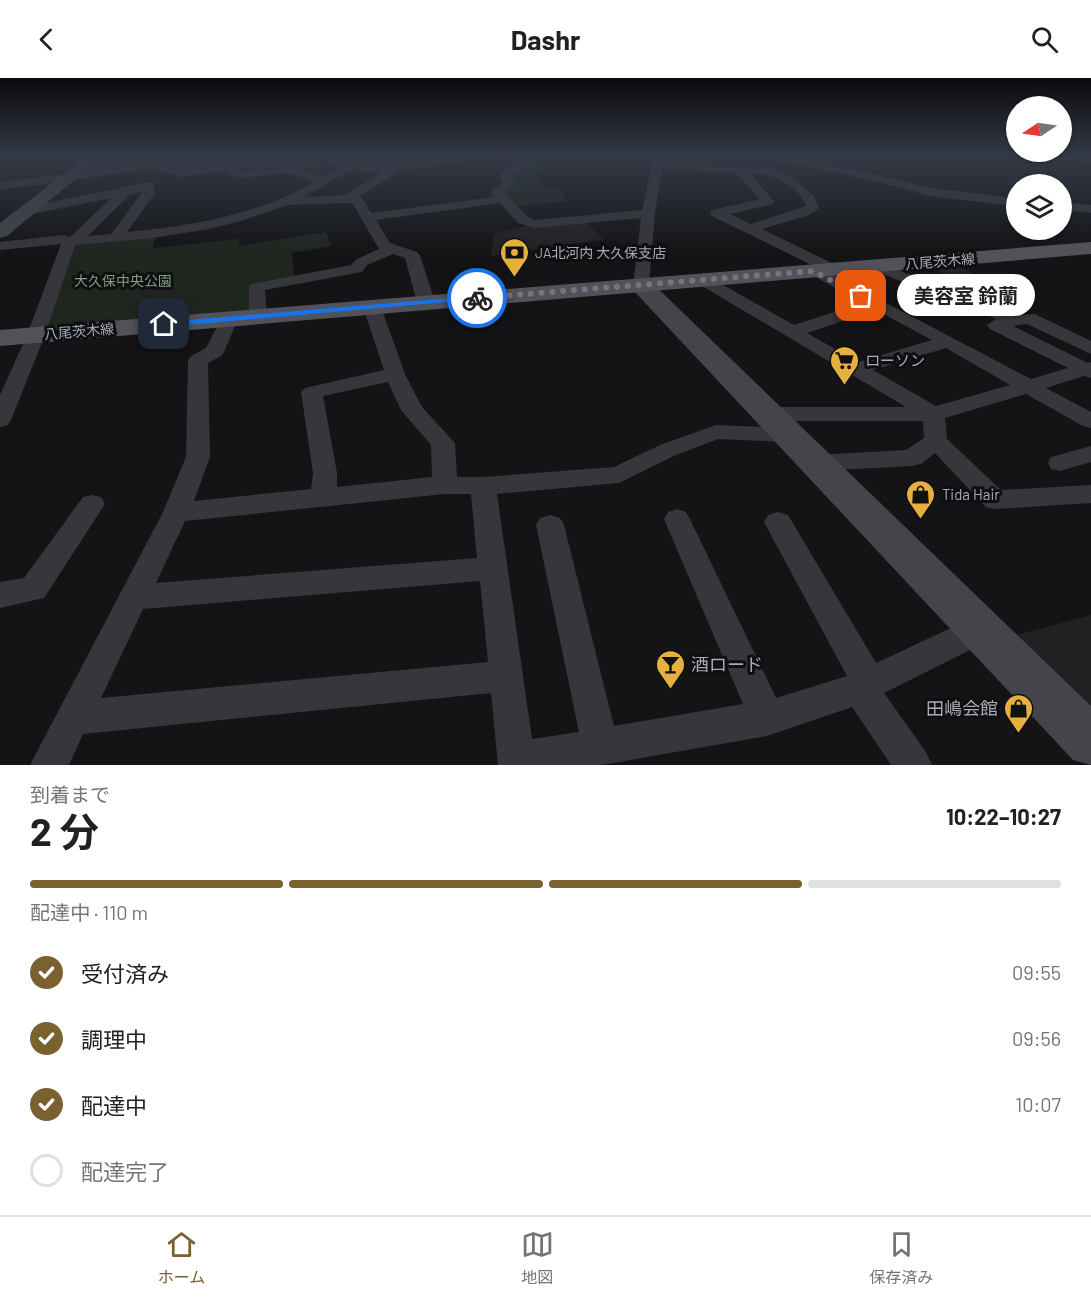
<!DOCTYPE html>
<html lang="ja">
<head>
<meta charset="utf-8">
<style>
  body { margin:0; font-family:Barlow,"Noto Sans JP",sans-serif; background:#f6f6f6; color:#202124; height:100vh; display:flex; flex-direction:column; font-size:22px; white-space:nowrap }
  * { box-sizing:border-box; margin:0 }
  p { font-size:20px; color:#757577 }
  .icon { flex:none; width:33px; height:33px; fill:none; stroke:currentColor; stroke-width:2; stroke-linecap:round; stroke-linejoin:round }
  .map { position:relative; height:687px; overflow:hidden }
  .side { display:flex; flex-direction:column; background:#fff; flex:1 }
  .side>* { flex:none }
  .needle { width:39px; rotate:257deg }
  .controls { position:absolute; left:1006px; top:18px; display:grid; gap:12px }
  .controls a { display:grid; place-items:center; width:66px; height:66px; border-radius:50%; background:#fff; box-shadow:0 2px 4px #0004; font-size:30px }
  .pin { position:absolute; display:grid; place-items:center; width:51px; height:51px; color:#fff; margin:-26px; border-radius:12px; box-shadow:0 3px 9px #0006 }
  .courier { position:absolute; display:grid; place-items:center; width:60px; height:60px; margin:-30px; border:4px solid #1a73e8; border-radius:50%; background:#fff; color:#222; box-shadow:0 2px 8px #0007 }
  .bubble { position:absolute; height:42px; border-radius:21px; background:#fff; box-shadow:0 2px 4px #0004; font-size:20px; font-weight:700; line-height:42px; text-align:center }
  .summary em { font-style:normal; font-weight:700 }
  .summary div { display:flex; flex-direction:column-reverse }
  .summary { display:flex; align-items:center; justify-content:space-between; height:102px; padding:0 30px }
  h1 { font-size:39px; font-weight:700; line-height:45px }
  .bar { display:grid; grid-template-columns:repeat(4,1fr); gap:9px 6px; align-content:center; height:72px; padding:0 30px }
  .bar i { height:8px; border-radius:4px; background:#e0e0e0 }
  .bar .active { background:#796130 }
  .bar p { grid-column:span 4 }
  ol { padding:0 30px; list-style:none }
  li { display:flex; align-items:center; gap:18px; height:66px }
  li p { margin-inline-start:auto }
  li .icon { padding:6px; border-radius:50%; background:#796130; color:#fff; stroke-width:4 }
  li:last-child { color:#757577 }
  li i { width:33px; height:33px; border:3px solid #e0e0e0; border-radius:50% }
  header { display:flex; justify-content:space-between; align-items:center; height:78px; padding:0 30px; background:#fff; font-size:27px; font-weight:700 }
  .menu { display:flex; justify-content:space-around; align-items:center; height:84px; border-top:2px solid #e0e0e0; background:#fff; font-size:16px; color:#757577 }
  .menu a { display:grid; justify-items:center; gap:3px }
  .menu .active { color:#796130 }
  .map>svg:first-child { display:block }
</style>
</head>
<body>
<header><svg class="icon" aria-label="back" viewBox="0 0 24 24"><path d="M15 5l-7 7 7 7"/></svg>Dashr<svg class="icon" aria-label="search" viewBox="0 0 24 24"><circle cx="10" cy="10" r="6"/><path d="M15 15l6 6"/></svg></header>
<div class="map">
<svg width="1091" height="687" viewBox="0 0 1091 687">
  <rect width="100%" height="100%" fill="#141416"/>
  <g fill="#212123">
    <path d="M104,78H318L316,80L337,88L320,96L310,97L305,95H248L235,86L177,91L168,85L83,95Z"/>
    <path d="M584,143L604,161L491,178L494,156L525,148Z"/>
    <path d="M1091,537V642L1010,559Z"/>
  </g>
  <g fill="#1f2620">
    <path d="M271,78H313L311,80L334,88L314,93L294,86L266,92Z"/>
    <path d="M537,82L544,94L533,95L544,109H559L567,123L517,128L503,115L510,98Z"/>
    <path d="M326,154L332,168L292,175L294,200L253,208L251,233L47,251L74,165L156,156L153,170L240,161L239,168Z"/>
    <path d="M959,188L982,201L976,206L930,191Z"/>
  </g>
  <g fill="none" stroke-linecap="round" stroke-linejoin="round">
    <g fill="#36363b" fill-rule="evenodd">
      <path d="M316,78C328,77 336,81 347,84C358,87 370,88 380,88C412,87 444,76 474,78L440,87L399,93L359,119L362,120L371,135L494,119L490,113L503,105L499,98L501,96L523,80L522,78H535V82L511,99L516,106L504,114L528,139L535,142L642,132L654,78H664L663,83L716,89L768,90L789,97L814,118L819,130L809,137L762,151L838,188L840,191L838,194L829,195L1031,301L1068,290L990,251L987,247L996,241L870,191L867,188L870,185H880L1017,237L1035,236L1091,263V276L1027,246L1013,248L1088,285L1091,284V300L1084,298L1046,310L1091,334V350L1083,348L1026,316L945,340L947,361L1001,412L1091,407V425L995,431L986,429L935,375L921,386L912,388L816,393L807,391L804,385L807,379L816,377L906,372L924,360L923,343H766L758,341L755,336L758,331L766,329H906L697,205L695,202L697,199H709L794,247L862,225L805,193L807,190L816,189L712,138L710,135L712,132L760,121L737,95L662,90L655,135L649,207L641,212L633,207L641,140L534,150L518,145L500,125L376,142L390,165L417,174L420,177L435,224L432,228H420L417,224L405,180L393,176L367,187L362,194L265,212L267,238L264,242H252L249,238V209L251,206L351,187L357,181L379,171L353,126L348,125L287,127L241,143L209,151L153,160L75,167L45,257L11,342L8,347L0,349V317L27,257L61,166L0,172V164L63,157L70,159L111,120L27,137L20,133L22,130L149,104L153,105L155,115L127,154C192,148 257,137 314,104C304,101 291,94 281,95C264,96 250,102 232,98L228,92L180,99L157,90L0,112V104L158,84L181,92L231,85L235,86L240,93L253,94L284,88L322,99L339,89ZM350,92L382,94L345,117L304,119ZM749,95C770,95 799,107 806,128L751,146L730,136L772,126L774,123ZM143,113L111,156L88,158L129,117ZM876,232L932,262L858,284L807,255ZM946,270L1010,307L936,328L873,292Z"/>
      <path d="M763,78H783L875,96L930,110L1017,120V128L929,118L873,102L768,81Z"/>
      <path d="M1074,78H1091V85L1075,80Z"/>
      <path d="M1062,124L1091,127V135L1062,132Z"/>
      <path d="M372,224L378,225L381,229L405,296L422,329L455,365L457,399H483L614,389L660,367L716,347L787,350L795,352L799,357L795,362L787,364L718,361L676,377L619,405L497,416L532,661L579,654L536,447L540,440L550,437L560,440L564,447L614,648L743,626L664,441L668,434L677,431L686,434L690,441L776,620L847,598L764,444L768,437L778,434L788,437L876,585L968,542L979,538L990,542L995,552L990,562L884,615L926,674L932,687H891L852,629L767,658L602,687H498L491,615L83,656L69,687H30L163,434L186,379L188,282L191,278L206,270L223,237H235L238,241L224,274L221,278L208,285L210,379L194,423L311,411L313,395L301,314L305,310L384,292L363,229L366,225ZM388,304L401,332L431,367L432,399L337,409V395L323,318ZM445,416H471L477,480L156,505L185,443ZM480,503L488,584L101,620L143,531Z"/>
      <path d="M1091,368V384L1060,393L1051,391L1048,385L1051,379Z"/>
      <path d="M92,417L101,419L105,426L44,520L0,530V504L24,500L83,419Z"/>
    </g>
    <g fill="#44454b" fill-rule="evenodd">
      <path d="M87,78H103L7,158L0,160V145Z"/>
      <path d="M641,200L649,202L1091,628V687L1073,682L633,212L630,207L633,202Z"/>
    </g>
    <path fill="#52535a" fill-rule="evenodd" d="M1091,164V176L0,268V252Z"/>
  </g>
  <linearGradient id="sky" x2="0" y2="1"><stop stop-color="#0b0b0c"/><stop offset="0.45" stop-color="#343a47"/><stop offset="1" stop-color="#343a47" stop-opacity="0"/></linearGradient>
  <rect width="1091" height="174" fill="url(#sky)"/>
  <path fill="#1a73e8" d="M477,218L480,221L164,249L160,246L164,244Z"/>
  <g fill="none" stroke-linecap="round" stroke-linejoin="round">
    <path stroke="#74767d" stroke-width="6" stroke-dasharray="0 10.8" d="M477,220L813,193L861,218"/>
  </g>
  <defs>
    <symbol id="bank-pin" viewBox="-11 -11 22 30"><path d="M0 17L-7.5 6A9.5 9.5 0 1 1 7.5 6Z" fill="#e5b03e" stroke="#0f0f11"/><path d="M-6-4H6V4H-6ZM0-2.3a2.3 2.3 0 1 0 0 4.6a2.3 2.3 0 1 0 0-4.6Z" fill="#111"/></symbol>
    <symbol id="supermarket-pin" viewBox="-11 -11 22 30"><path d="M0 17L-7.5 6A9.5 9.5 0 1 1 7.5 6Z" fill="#e5b03e" stroke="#0f0f11"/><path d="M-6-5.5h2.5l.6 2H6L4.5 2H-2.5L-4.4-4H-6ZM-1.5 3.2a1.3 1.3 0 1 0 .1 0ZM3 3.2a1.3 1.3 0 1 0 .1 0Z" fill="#111"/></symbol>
    <symbol id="shop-pin" viewBox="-11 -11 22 30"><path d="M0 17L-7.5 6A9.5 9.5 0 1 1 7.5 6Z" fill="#e5b03e" stroke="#0f0f11"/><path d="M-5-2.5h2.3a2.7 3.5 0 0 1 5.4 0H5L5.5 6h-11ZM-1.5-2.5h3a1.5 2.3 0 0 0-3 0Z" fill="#111"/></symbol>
    <symbol id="bar-pin" viewBox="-11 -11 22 30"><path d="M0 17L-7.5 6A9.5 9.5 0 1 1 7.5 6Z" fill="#e5b03e" stroke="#0f0f11"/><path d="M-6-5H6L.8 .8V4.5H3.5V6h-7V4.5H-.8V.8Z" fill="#111"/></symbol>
  </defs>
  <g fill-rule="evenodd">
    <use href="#bank-pin" x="498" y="158" width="33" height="45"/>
    <use href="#supermarket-pin" x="828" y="266" width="33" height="45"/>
    <use href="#shop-pin" x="904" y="400" width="33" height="45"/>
    <use href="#bar-pin" x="654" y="570" width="33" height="45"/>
    <use href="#shop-pin" x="1002" y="614" width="33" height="45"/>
  </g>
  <g text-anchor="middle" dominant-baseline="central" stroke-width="6" stroke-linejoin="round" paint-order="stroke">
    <g font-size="14" fill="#a7abb5" stroke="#0f0f11" text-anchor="start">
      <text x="535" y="174">JA北河内 大久保支店</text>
    </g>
    <g font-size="14" fill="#a7abb5" stroke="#0f0f11">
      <text transform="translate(940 183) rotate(-5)">八尾茨木線</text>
      <text transform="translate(79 253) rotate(-5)">八尾茨木線</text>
    </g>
    <g font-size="14" fill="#7f9f82" stroke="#0f0f11">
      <text x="123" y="202">大久保中央公園</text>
    </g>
    <g font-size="15" fill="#a7abb5" stroke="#0f0f11" text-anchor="start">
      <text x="865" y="282">ローソン</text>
      <text x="942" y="416">Tida Hair</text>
    </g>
    <g font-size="18" fill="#a7abb5" stroke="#0f0f11" text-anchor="start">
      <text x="691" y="586">酒ロード</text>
      <text x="998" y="630" text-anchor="end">田嶋会館</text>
    </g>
  </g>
</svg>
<div class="controls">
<a><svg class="needle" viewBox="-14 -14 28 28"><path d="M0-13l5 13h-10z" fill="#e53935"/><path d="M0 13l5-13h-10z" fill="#757577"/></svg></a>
<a><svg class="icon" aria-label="layers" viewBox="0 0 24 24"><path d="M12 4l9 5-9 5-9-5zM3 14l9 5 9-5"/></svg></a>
</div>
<div class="pin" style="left:861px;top:218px;background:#ea580c"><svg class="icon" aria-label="bag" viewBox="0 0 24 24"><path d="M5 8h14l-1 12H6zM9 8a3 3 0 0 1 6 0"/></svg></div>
<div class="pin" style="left:164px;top:246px;background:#1f2937"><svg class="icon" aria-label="home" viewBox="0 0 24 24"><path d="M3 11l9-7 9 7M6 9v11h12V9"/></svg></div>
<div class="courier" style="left:477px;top:220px"><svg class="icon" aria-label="bike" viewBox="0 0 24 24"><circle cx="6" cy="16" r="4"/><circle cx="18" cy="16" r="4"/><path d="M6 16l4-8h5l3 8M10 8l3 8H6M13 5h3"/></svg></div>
<div class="bubble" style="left:897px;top:196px;width:138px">美容室 鈴蘭</div>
</div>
<section class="side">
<div class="summary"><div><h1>2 分</h1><p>到着まで</p></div><em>10:22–10:27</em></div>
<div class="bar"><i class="active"></i><i class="active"></i><i class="active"></i><i></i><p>配達中 · 110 m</p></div>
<ol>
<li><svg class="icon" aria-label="check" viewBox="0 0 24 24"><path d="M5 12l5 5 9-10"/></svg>受付済み<p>09:55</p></li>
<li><svg class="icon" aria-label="check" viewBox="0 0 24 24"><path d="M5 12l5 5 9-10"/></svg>調理中<p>09:56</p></li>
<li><svg class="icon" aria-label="check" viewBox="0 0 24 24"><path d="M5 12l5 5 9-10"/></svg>配達中<p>10:07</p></li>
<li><i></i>配達完了</li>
</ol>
</section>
<nav class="menu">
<a class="active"><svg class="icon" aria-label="home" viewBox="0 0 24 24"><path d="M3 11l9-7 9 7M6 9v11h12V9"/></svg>ホーム</a>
<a><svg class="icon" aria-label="map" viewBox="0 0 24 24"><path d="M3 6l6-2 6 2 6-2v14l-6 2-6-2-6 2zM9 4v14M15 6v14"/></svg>地図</a>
<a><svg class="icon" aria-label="saved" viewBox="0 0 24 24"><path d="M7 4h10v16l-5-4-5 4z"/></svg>保存済み</a>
</nav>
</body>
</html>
